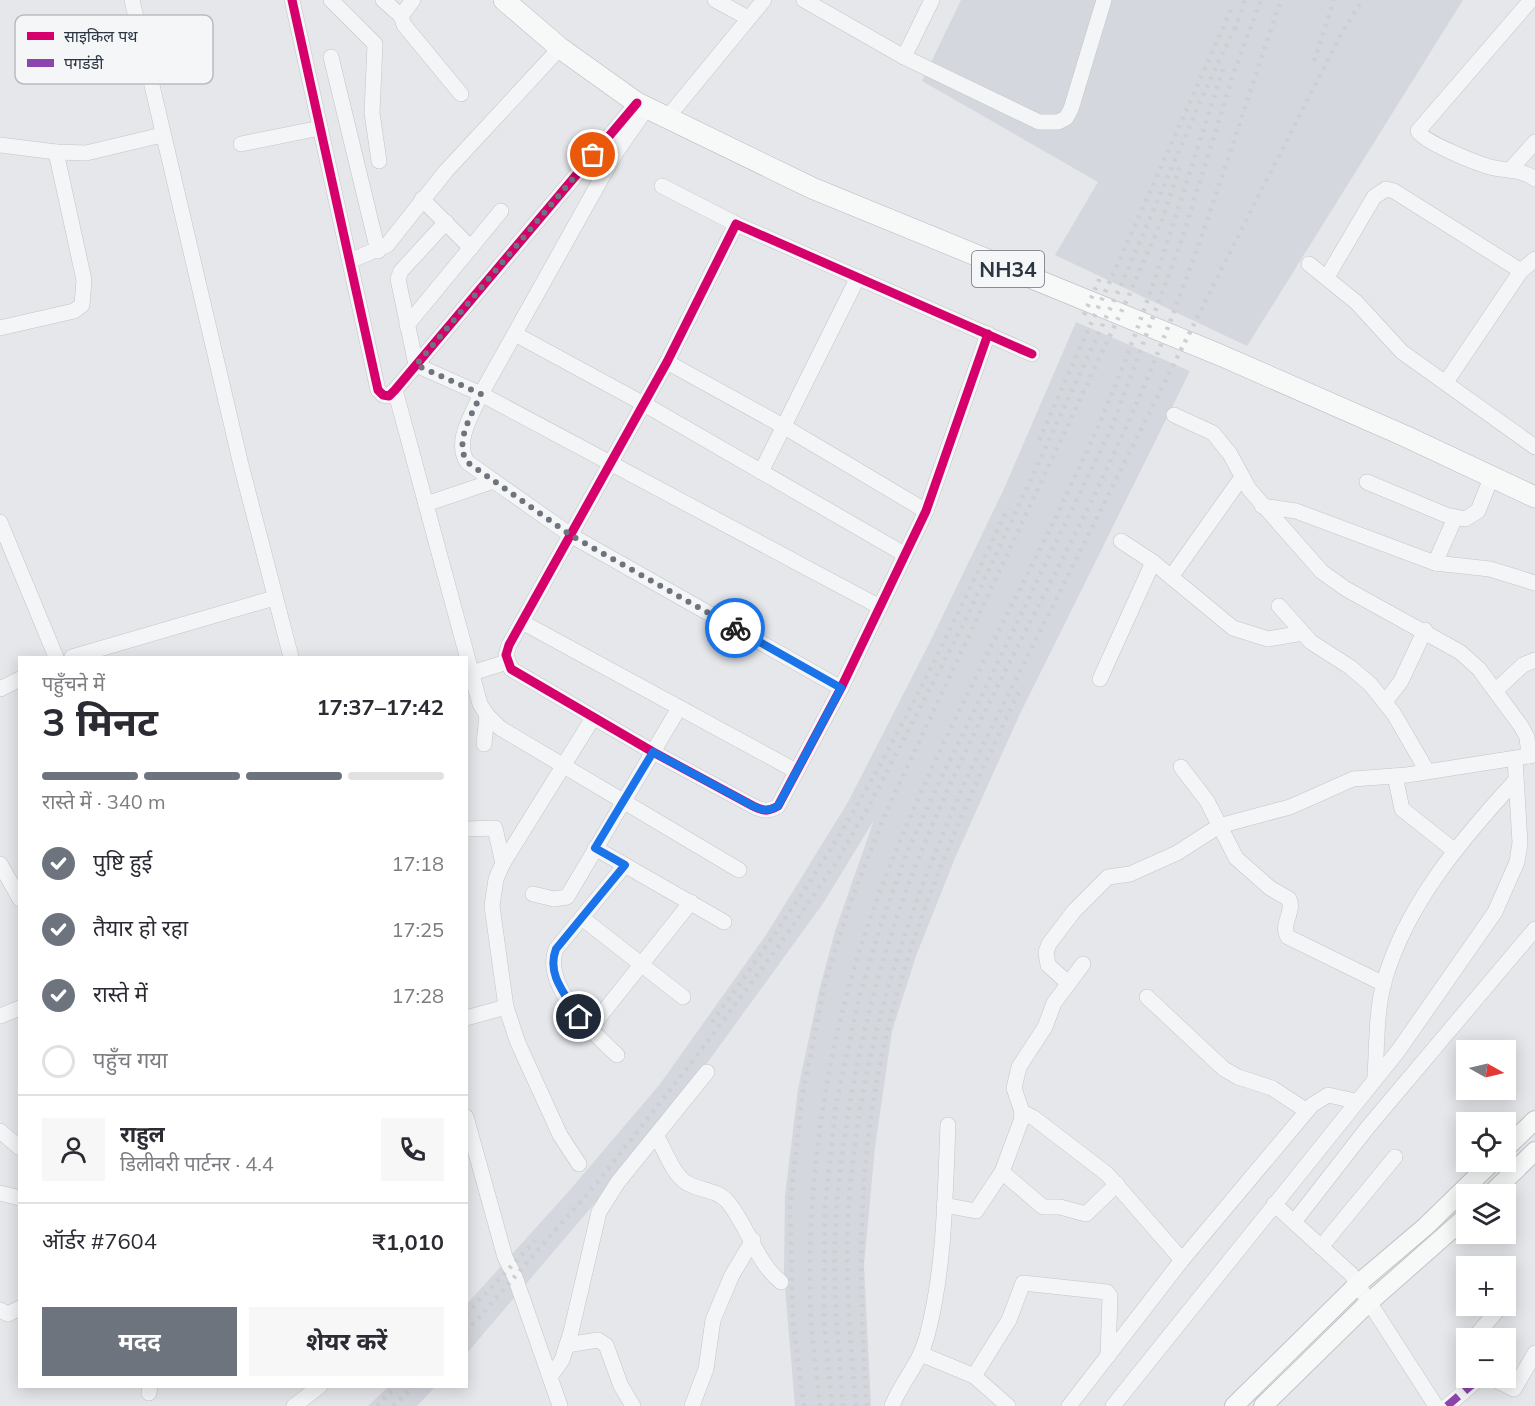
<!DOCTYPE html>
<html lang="hi">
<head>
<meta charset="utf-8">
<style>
  body { margin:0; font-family:Mulish,"Noto Sans Devanagari",sans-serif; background:#f7f7f7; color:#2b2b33; height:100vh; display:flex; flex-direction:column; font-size:22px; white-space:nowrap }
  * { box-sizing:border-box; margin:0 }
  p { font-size:20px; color:#7c7c81 }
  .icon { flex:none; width:33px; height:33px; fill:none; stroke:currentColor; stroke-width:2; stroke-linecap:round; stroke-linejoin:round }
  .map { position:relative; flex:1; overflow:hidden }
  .panel { position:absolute; left:18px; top:656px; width:450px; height:732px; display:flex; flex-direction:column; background:#fff; border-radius:0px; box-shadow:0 3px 15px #0003 }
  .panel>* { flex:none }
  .needle { width:39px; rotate:98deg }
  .fabs { position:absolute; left:1456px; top:1040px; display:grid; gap:12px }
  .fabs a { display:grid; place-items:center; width:60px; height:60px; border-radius:0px; background:#fff; box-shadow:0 3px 15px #0003; font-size:30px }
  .pin { position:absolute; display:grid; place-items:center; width:51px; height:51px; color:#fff; margin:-26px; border:3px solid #fff; border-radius:50%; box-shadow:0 2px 6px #0007 }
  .courier { position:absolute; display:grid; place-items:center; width:60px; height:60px; margin:-30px; border:4px solid #1a73e8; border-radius:50%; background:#fff; color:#222; box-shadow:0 2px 8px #0007 }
  .summary em { font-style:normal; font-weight:700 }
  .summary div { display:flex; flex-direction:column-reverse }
  .summary { display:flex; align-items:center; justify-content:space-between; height:102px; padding:0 24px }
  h1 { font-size:39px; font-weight:700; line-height:45px }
  .bar { display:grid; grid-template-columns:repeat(4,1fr); gap:9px 6px; align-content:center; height:72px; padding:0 24px }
  .bar i { height:8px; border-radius:4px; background:#e1e1e2 }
  .bar .selected { background:#6d747d }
  .bar p { grid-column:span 4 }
  .line { display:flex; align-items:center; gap:15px; padding:0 24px; border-top:2px solid #e1e1e2 }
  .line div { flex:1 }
  .round { display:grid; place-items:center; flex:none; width:63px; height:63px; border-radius:0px; background:#f7f7f7 }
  ol { padding:0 24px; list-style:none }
  li { display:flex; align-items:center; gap:18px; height:66px }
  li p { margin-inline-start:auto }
  li .icon { padding:6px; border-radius:50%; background:#6d747d; color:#fff; stroke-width:4 }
  li:last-child { color:#7c7c81 }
  li i { width:33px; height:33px; border:3px solid #e1e1e2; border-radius:50% }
  .button { display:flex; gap:12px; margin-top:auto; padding:12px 24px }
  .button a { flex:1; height:69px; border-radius:0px; background:#6d747d; color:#fff; font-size:24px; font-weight:700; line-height:69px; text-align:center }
  .button a+a { background:#f7f7f7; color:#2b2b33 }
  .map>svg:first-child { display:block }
</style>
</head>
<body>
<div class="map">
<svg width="1535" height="1406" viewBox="0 0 1535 1406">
  <rect width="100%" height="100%" fill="#e5e7ea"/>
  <g fill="#d4d7dd">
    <path d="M961,0H1463L1247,346L1055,255L1098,182L922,81Z"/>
    <path d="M1076,322L1190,371L1019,716L955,858L916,956L892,1031L875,1147L864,1265L871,1406H795L784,1275L785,1196L798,1089L819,991L835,931L874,820L824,902L665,1121L467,1353L466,1305L569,1191L660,1084L766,935L848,802L930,642L1003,491Z"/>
    <path d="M389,1386H436L417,1406H368Z"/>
  </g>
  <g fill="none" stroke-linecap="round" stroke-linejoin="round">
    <defs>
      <g id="minor">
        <path d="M132,0L241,465L291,657"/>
        <path d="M292,0L378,390L383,395L389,396L395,390L637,103"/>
        <path d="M331,0L375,44L372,113L379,161"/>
        <path d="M383,0L401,16"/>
        <path d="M413,0L401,16L404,25L461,94"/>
        <path d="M715,0L748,18"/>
        <path d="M804,0L904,57L1039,122H1058L1066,118L1071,109L1104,0"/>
        <path d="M1531,0L1418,131C1423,142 1476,163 1490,167C1505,171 1522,169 1535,179"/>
        <path d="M331,57L378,251"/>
        <path d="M904,57L932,0"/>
        <path d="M647,108L615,154L481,394L880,607"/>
        <path d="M667,118L764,0"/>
        <path d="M241,144L320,128"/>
        <path d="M0,145L56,152L86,153L162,135"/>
        <path d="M1510,170L1535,142"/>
        <path d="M662,186L736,224"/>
        <path d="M422,199L471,248"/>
        <path d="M446,222L401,271L398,279L416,365L481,394C472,415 454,441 467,462L572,536L841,688"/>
        <path d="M350,261L387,245L446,171L560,48"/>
        <path d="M1309,264L1356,302L1402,352L1535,447"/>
        <path d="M1327,277L1374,197L1386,189L1394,191L1521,271"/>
        <path d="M407,325L501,211"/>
        <path d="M0,328L74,311L82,305L84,280L56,152"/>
        <path d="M515,334L644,404L904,554"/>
        <path d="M988,334L926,511L841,688L778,806C768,812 763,811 753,806L653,752L511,669L506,655L509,645L667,362L736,224C834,267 933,310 1032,354"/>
        <path d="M667,362L783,426L926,511"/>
        <path d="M1446,382L1521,271L1535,259"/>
        <path d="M395,390L480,704L487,715L500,728L739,870"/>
        <path d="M1174,415L1213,433L1230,454L1249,489L1322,572L1346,589L1460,652L1479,669L1521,726L1527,737L1529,756"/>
        <path d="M761,472L858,277"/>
        <path d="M1367,482L1446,515L1465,519L1478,511L1491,478"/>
        <path d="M426,504L494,481"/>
        <path d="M1262,506L1296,511L1435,563L1490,569L1535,583"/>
        <path d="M0,522L56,657"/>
        <path d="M1121,541L1153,562L1233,628L1268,639L1303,633"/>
        <path d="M1435,563L1455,518"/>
        <path d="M1171,577L1242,477"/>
        <path d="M1279,606L1311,642L1350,667L1370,684L1394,714L1427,771"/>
        <path d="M522,622L796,771"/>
        <path d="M72,657L274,598"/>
        <path d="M472,673L507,662"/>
        <path d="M1100,679L1153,562"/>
        <path d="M0,689L20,679"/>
        <path d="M1495,691L1523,665L1535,660"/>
        <path d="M1385,702L1401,681L1425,630"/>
        <path d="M484,744L487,715"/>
        <path d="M1181,767L1207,801L1236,858L1270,888L1289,899C1295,912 1280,924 1288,937L1384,984"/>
        <path d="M1395,776L1402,809L1455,851"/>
        <path d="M466,829L495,828L503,863"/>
        <path d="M595,848L724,922"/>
        <path d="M0,864L20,899"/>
        <path d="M533,894L554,899L567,897L679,708"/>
        <path d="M582,918L683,997"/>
        <path d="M1068,983L1048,965L1046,952L1049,944L1074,911L1108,877L1130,874L1177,853L1219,826L1290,807L1353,779L1407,775L1535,755"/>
        <path d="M1147,997L1224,1069L1238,1077L1272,1088L1307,1111"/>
        <path d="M0,1016L20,1008"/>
        <path d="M466,1018L506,1007"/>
        <path d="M589,1030L691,902"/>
        <path d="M617,1055C592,1032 542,985 556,949L625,865"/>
        <path d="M1375,1077C1377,1046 1376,1012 1384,982C1406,904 1462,839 1515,781"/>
        <path d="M1022,1112L1034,1118L1107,1174L1182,1260"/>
        <path d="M466,1117L505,1257L515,1277L560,1406"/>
        <path d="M0,1131L20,1148"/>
        <path d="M657,1137C665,1150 673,1175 687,1183C700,1191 717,1189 728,1202C749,1228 756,1262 781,1282"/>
        <path d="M579,1164L560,1135L518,1043L506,1007L492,906L496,879L503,863L593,718"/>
        <path d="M1002,1172L1043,1207H1060L1086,1214L1117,1184"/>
        <path d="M0,1193L20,1198"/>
        <path d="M1274,1204L1351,1274L1436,1406"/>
        <path d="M944,1205L976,1211L1002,1172L1021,1121L1022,1112L1014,1088L1019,1067L1045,1027L1054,1003L1083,964"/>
        <path d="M1294,1222L1368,1127L1535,929"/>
        <path d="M1321,1247L1395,1157"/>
        <path d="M0,1310L8,1314L20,1308"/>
        <path d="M1474,1338L1502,1305"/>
        <path d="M567,1345L598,1340L606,1345L621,1386L633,1406"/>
        <path d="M1467,1347L1464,1353L1467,1364"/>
        <path d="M921,1354L974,1376L1008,1406"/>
        <path d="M974,1376L1009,1320L1023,1283L1107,1292L1110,1296L1108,1356"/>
        <path d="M550,1377L562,1360L571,1332L599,1212L618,1182L707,1072"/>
        <path d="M1489,1377L1514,1389L1535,1353"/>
        <path d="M149,1393L150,1386"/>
        <path d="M294,1406L320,1386"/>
        <path d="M692,1406L706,1369L713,1320L732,1275L753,1240"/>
        <path d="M892,1406C901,1382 920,1364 927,1336C945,1268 945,1195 948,1125"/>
        <path d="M1069,1406L1182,1260L1312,1105L1328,1095L1355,1101"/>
        <path d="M1113,1406L1398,1051L1495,912L1517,862L1520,843L1515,759"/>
        <path d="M1447,1406L1481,1377"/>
      </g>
      <g id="major">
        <path d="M1506,1148L1535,1120"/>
        <path d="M1491,1194L1535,1151"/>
        <path d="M1234,1406L1359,1283L1425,1227L1493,1161"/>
        <path d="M1263,1406L1365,1306L1467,1216"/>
      </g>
      <path id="highway" d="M504,0L560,48L637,103L812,188L1220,355L1405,436L1535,497"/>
    </defs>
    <use href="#minor" stroke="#c3c5c8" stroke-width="16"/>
    <use href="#major" stroke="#c2c4c8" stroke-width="20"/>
    <use href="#highway" stroke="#b7babf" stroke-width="22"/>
    <use href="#minor" stroke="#f4f5f6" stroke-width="15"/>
    <use href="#major" stroke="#f7f8f8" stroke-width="18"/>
    <use href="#highway" stroke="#f7f8f8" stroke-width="21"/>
    <g stroke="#cecfd1" stroke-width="4.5" stroke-dasharray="3 6" stroke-linecap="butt">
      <path d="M1235,29L1245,0"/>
      <path d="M1314,61L1334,0"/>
      <path d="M1084,315L1100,278"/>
      <path d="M1039,440L1231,10"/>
      <path d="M712,1022C764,950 815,878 859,802C914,707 961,607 1008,508"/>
      <path d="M466,1314L535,1241"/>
      <path d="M466,1332L596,1184L696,1057L780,944L835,864L869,806L965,621L1121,285L1208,84L1238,21"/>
      <path d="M377,1406L396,1386"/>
      <path d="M393,1406L414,1386"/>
      <path d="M804,1406L793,1322L790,1206L802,1097L825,982L850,903L887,810L1130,293L1162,220L1181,163"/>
      <path d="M820,1406C817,1378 813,1349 811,1321C805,1187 825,1049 869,922C926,758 1015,608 1087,451C1144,328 1181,197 1223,69"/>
      <path d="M832,1406L824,1321L825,1207L836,1104L859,998L882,921L908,850L937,787L1112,427L1182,239L1234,72L1261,0"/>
      <path d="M843,1406C838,1340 831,1271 837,1204C846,1096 871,985 909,883C967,729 1054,586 1122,436C1187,295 1231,146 1281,0"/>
      <path d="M856,1406C850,1338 844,1269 849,1201C861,1045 906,915 969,773L1227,258L1339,38L1362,0"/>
      <path d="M867,1406C860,1305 857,1204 873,1103C896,957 956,822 1020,690"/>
    </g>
    <path stroke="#8e44ad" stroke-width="8" stroke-dasharray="15 8" stroke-linecap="butt" d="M1447,1406L1481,1377"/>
    <defs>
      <g id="cycleway">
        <path d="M292,0L378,390L383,395L389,396L395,390L637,103"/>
        <path d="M988,334L926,511L841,688L778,806C768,812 763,811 753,806L653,752L511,669L506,655L509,645L667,362L736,224C834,267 933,310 1032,354"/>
      </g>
    </defs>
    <use href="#cycleway" stroke="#f4f6f8" stroke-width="13"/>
    <use href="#cycleway" stroke="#d6006c" stroke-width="9"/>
  </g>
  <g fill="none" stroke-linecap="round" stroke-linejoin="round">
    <path stroke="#6d747d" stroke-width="6" stroke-dasharray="0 10.8" d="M593,155L416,365L481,394C472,415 454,441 467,462L572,536L735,628"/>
    <path stroke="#1a73e8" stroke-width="8" d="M579,1017C566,995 546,975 556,949L625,865L595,848L653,752L753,806C763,811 768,811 778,806L841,688L735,628"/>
  </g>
  <g text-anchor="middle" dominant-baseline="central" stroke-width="4.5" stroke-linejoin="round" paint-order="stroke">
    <rect fill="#f4f6f8" stroke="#687079" stroke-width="1.5" x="972" y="251" width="72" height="36" rx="4.5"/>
    <g font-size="21" font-weight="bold" fill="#2c3643">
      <text x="1008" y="269">NH34</text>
    </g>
  </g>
  <rect x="15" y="15" width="198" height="69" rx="9" fill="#f4f6f8" stroke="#b8bcc2" stroke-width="1.5"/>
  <rect x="27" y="32" width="27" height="8" fill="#d6006c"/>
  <rect x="27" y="59" width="27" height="8" fill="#8e44ad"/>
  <g font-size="16" fill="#2c3643">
    <text x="64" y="42">साइकिल पथ</text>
    <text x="64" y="69">पगडंडी</text>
  </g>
</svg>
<div class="fabs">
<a><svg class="needle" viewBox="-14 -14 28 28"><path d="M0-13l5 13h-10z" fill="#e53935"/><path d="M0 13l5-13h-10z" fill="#7c7c81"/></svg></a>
<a><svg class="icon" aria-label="locate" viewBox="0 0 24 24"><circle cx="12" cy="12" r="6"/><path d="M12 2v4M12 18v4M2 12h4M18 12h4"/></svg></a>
<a><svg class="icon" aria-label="layers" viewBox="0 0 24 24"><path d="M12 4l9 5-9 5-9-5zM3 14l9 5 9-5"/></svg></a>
<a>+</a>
<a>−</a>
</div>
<div class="pin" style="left:593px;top:155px;background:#ea580c"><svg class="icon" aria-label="bag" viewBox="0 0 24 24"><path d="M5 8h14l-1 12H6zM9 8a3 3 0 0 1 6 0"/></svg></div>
<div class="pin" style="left:579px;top:1017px;background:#1f2937"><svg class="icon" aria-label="home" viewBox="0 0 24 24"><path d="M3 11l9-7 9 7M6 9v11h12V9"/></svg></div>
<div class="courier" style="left:735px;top:628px"><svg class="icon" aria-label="bike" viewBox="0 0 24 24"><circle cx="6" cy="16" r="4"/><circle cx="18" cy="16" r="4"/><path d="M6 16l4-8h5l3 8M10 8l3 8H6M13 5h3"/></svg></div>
<section class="panel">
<div class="summary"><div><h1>3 मिनट</h1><p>पहुँचने में</p></div><em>17:37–17:42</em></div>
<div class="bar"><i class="selected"></i><i class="selected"></i><i class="selected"></i><i></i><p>रास्ते में · 340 m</p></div>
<ol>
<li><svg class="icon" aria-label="check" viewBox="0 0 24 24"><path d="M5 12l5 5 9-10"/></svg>पुष्टि हुई<p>17:18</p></li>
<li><svg class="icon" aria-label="check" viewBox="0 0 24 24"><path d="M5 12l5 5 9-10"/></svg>तैयार हो रहा<p>17:25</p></li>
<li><svg class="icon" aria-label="check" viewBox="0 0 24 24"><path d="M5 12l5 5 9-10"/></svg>रास्ते में<p>17:28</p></li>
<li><i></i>पहुँच गया</li>
</ol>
<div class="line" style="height:108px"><a class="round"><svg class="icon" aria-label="person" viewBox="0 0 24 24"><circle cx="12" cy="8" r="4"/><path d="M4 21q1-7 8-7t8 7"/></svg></a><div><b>राहुल</b><p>डिलीवरी पार्टनर · 4.4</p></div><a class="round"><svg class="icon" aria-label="phone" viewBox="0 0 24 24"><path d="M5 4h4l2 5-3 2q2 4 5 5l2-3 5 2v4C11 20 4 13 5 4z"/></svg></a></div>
<div class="line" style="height:78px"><div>ऑर्डर #7604</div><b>₹1,010</b></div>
<div class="button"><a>मदद</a><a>शेयर करें</a></div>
</section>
</div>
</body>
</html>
